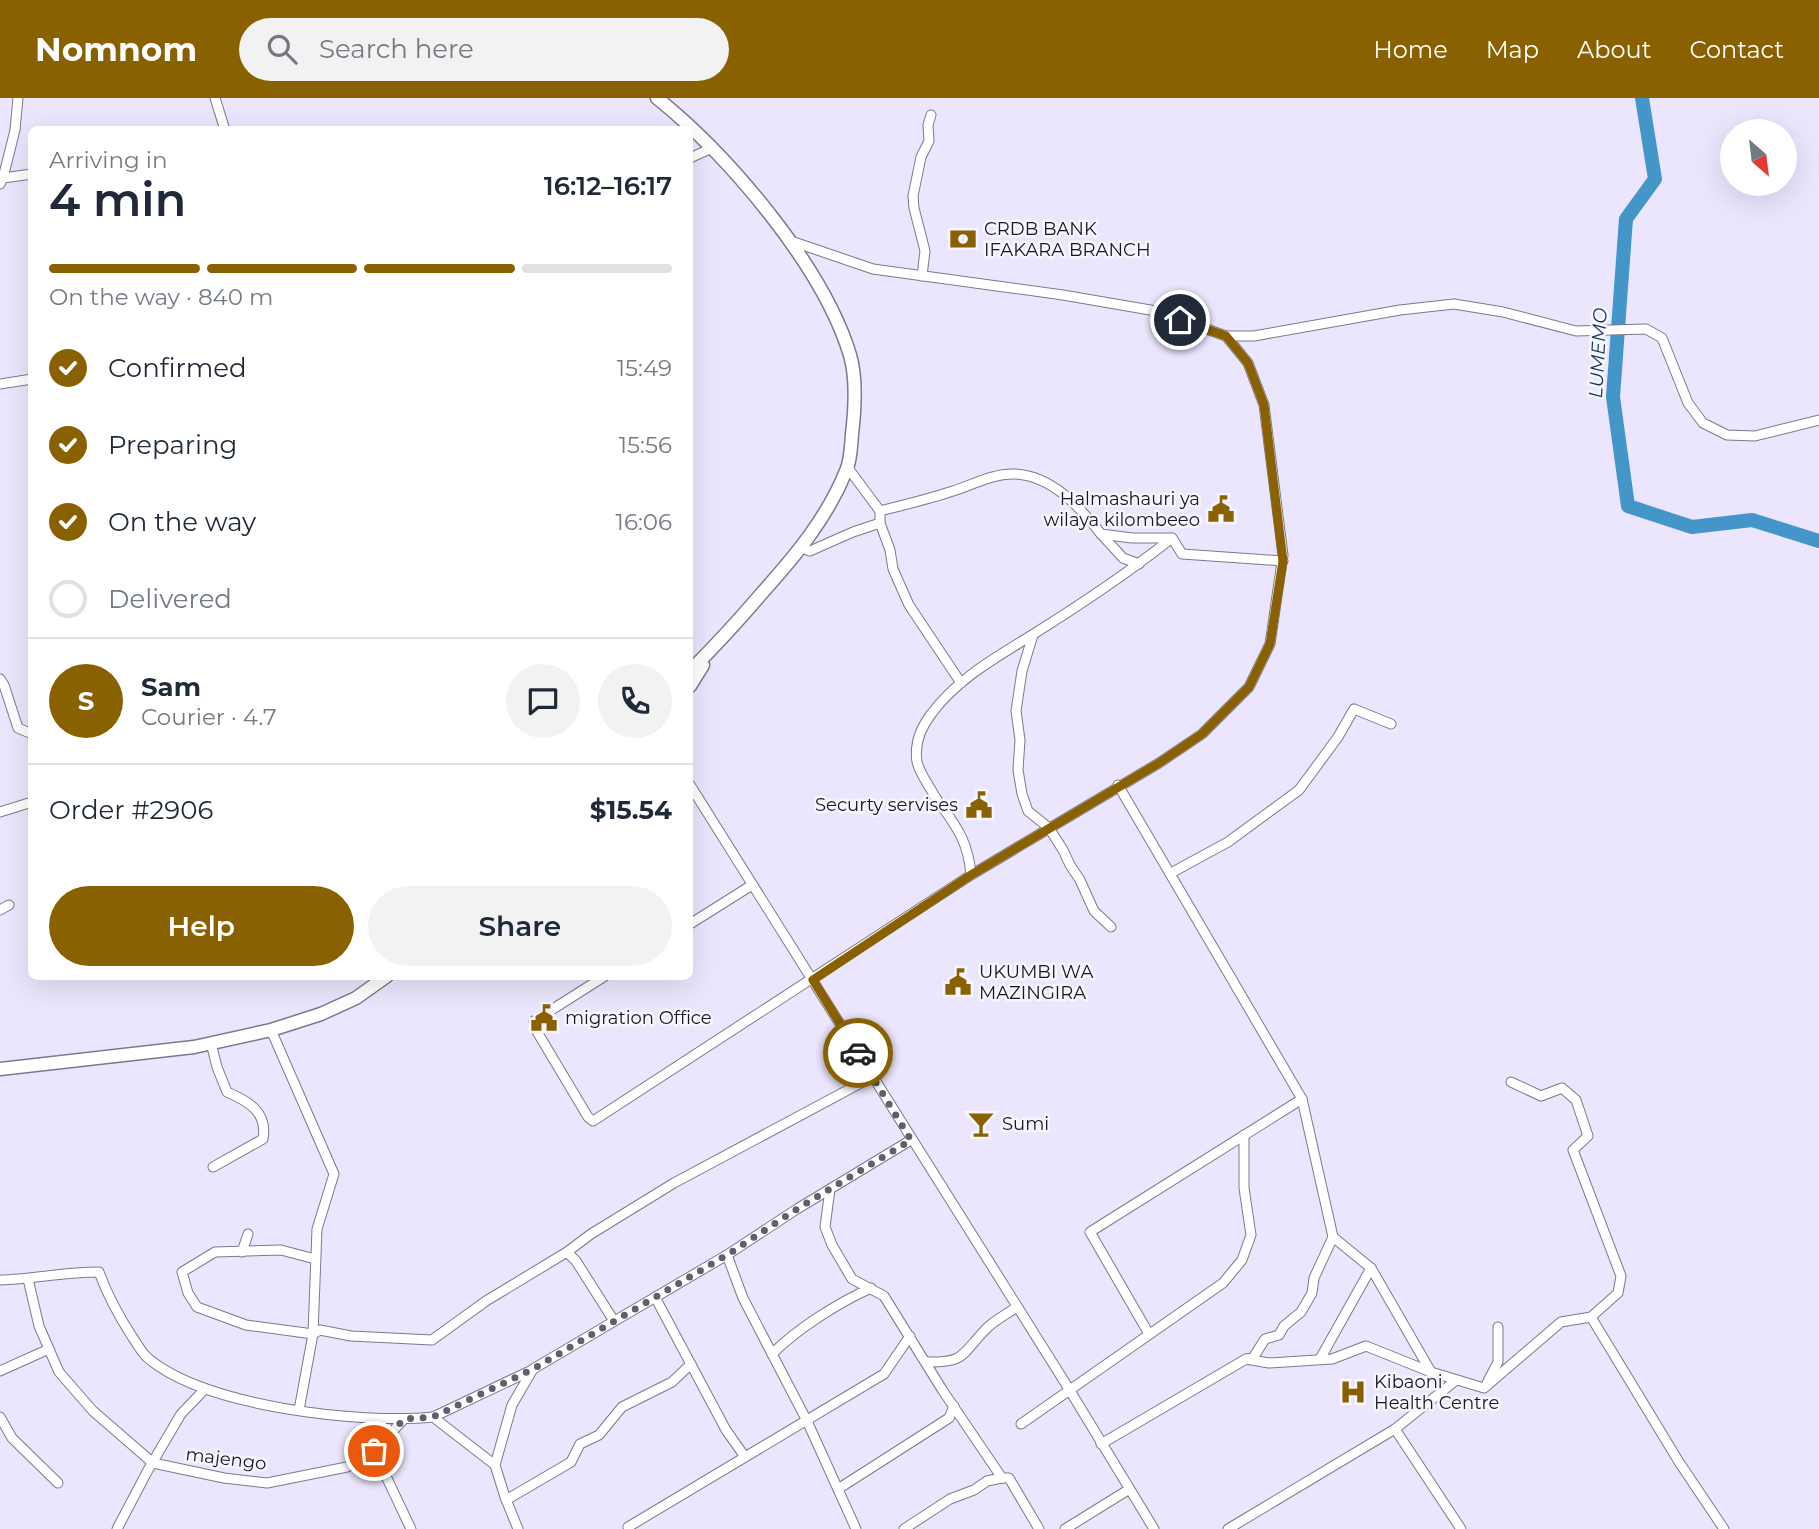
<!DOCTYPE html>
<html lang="en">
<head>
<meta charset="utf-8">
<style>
  body { margin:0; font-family:Montserrat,sans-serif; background:#f2f2f3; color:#1f2937; height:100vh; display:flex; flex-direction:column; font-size:26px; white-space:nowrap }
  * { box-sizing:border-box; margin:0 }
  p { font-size:23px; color:#747a83 }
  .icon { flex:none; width:38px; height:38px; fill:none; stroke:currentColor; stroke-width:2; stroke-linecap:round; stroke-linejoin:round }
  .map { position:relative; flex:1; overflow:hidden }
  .panel { position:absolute; left:28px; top:28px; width:665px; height:854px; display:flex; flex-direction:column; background:#fff; border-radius:10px; box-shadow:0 7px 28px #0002 }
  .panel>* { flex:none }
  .needle { width:46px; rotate:152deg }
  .buttons { position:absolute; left:1720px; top:21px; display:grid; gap:14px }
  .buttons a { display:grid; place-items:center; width:77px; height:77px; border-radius:50%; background:#fff; box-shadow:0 7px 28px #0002; font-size:35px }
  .pin { position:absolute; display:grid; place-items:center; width:60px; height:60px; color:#fff; margin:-30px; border:4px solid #fff; border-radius:50%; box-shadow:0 2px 7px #0007 }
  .courier { position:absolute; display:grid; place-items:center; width:70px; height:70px; margin:-35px; border:5px solid #896100; border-radius:50%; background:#fff; color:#222; box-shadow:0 2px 9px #0007 }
  .summary em { font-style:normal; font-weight:600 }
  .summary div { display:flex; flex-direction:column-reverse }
  .summary { display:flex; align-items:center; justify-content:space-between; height:119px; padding:0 21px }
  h1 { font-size:46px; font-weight:600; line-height:52px }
  .bar { display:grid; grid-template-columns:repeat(4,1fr); gap:10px 7px; align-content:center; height:84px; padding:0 21px }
  .bar i { height:9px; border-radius:5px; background:#e0e1e3 }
  .bar .current { background:#896100 }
  .bar p { grid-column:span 4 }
  .line { display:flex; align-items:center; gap:18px; padding:0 21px; border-top:2px solid #e0e1e3 }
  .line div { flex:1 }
  .round { display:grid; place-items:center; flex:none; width:74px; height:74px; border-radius:37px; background:#f2f2f3 }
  ol { padding:0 21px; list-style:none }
  li { display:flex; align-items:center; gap:21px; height:77px }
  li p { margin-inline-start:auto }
  li .icon { padding:7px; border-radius:50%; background:#896100; color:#fff; stroke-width:4 }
  li:last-child { color:#747a83 }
  li i { width:38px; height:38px; border:4px solid #e0e1e3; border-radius:50% }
  .button { display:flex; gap:14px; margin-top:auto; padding:14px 21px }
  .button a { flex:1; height:80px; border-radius:42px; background:#896100; color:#fff; font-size:28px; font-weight:600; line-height:80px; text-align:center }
  .button a+a { background:#f2f2f3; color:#1f2937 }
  header { display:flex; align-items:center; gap:42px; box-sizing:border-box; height:98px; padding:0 35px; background:#896100; color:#fff }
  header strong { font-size:33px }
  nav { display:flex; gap:38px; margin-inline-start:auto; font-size:24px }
  .search { width:490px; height:63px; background:#f2f2f3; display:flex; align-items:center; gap:18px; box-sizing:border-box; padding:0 24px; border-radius:38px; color:#747a83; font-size:26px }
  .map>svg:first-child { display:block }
</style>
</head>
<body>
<header>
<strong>Nomnom</strong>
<div class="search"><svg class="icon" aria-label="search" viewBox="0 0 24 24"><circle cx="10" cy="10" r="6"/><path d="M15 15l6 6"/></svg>Search here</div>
<nav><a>Home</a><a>Map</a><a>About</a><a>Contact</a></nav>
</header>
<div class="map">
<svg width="1819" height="1431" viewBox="0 0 1819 1431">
  <rect width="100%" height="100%" fill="#ebe6fd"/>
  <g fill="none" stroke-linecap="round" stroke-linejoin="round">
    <path stroke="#4396c7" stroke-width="14" d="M1642,0L1655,81L1626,121L1613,299L1628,408L1692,429L1752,422L1819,443"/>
    <defs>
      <g id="minor">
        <path d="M215,0L225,32"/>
        <path d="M690,60L712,50"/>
        <path d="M3,80L15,32L18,0"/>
        <path d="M0,86L3,80L32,76"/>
        <path d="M791,143L873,171L1063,197L1156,213L1226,238H1254L1400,212L1454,206L1503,214L1576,233L1646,231L1662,240L1688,305L1703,325L1727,337L1755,338L1819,322"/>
        <path d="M922,178L925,153L914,110L913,98L921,59L929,43L928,27L931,17"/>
        <path d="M0,286L32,281"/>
        <path d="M848,370L880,413V425L890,452L893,471L909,507L961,585"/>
        <path d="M880,413C904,407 929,401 953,393C972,387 994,375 1015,376C1052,378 1080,409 1101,436L1132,440H1172L1182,456L1283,463"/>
        <path d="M1101,436L1123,460L1139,466"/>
        <path d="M802,450L810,453L853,434L880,425"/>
        <path d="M1033,537L1022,573L1016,613L1020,642L1018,672L1022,696L1028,713L1049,730L1063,752L1070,767L1080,782L1094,813L1111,829"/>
        <path d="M0,581L4,587L18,630L32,636"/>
        <path d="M690,687L1069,1291L1154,1431"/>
        <path d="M1118,687L1302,1001L1333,1139L1371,1170L1431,1274"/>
        <path d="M0,714L32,704"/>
        <path d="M1171,775L1228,744L1299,692L1338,639L1354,611L1391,626"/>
        <path d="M971,777C968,740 954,726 934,697C928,686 920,676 917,664C914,645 921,629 932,615C958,580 997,559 1032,537C1080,507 1128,475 1172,440"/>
        <path d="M0,812L9,807"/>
        <path d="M690,826L752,787"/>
        <path d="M605,878L534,923L536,932L588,1019L593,1023L971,777L1159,665L1202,636L1249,589L1270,546L1283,457L1264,307L1248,265L1226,238"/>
        <path d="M271,932L334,1076L317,1131L313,1236L320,1232L351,1238L432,1242L486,1203L567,1154L576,1163L614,1223"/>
        <path d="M211,945L217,969L227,994C248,1003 268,1014 263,1041L213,1069"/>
        <path d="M830,1091L825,1129L832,1147L852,1181L884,1198L943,1293L1002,1380H1009L1039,1431"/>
        <path d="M242,1154L248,1136"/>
        <path d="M567,1154L591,1136L674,1085L872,979"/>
        <path d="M727,1157L743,1200L807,1323L856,1431"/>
        <path d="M28,1181L39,1228L59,1274L93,1313L153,1365L224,1380L267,1385L347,1369L374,1353L404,1321"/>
        <path d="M0,1182C33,1181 65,1174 99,1174C108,1199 118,1217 133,1240C138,1247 142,1256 149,1261C207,1309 359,1326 433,1319L495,1367"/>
        <path d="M655,1199L726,1332L745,1359"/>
        <path d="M1591,1219L1679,1364L1724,1431"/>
        <path d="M1149,1236L1090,1134L1302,1001"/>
        <path d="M772,1256C798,1230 838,1205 871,1190"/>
        <path d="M1246,1261L1253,1260L1265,1241L1279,1237L1284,1228L1301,1214L1312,1195L1314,1180L1333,1139"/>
        <path d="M1320,1261L1371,1170"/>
        <path d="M926,1264C965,1265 961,1257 985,1232C993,1223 1007,1216 1017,1209"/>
        <path d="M0,1273L49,1251"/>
        <path d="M1487,1285L1498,1264V1229"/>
        <path d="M299,1312L313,1236L246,1227L197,1209L188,1195L182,1174L215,1154L281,1152L315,1161"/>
        <path d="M0,1319L12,1340L58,1385"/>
        <path d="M433,1319L532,1272"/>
        <path d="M374,1321V1353L411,1431"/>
        <path d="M1021,1326L1223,1185L1242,1162L1251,1137L1244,1090V1037"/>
        <path d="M1395,1331L1461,1431"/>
        <path d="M1101,1346L1246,1261L1269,1265L1332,1261L1366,1248L1431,1274L1484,1290L1561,1224L1591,1219L1618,1195L1621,1178L1573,1052L1588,1038L1576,1002L1562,990L1541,998L1511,984"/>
        <path d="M838,1391L949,1320L954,1308"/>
        <path d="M506,1402L571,1364L580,1346L599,1337L622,1309L672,1284L691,1266"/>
        <path d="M117,1431L148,1372L181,1316L204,1292"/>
        <path d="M518,1431L505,1399L495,1367L512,1307L533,1271L727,1157L797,1111L911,1042"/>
        <path d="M629,1431L628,1429L884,1276L910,1238"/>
        <path d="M904,1431L950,1401L974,1392L987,1383L1002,1380"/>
        <path d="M1065,1431L1128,1392"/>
        <path d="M1228,1431L1395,1331L1455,1283"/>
      </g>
      <g id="secondary">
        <path d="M657,0C729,58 823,168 850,257C857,281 855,311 852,336C851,348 851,362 846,373C827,420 796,457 762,495C739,522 715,548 690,573"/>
        <path d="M690,588L703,567"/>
        <path d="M0,971L194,949L271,932L321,916L356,900L387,878"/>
      </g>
    </defs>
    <use href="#minor" stroke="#7d788d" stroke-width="11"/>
    <use href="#secondary" stroke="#7d788d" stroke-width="15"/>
    <use href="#minor" stroke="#fff" stroke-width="9"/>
    <use href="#secondary" stroke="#fff" stroke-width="12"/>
  </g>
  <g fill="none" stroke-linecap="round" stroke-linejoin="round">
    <path stroke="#625f6c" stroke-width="7" stroke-dasharray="0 12.6" d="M374,1353L404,1321L433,1319L533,1271L727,1157L797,1111L911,1042L858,955"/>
    <path stroke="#896100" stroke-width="9" d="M858,955L813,882L971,777L1159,665L1202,636L1249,589L1270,546L1283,463L1264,307L1248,265L1226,238L1180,222"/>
  </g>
  <defs>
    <symbol id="bank-bare" viewBox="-9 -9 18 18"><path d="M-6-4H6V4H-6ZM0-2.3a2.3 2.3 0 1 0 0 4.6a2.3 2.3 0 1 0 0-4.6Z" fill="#896100" stroke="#f7f5ff" stroke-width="2.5" paint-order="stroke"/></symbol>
    <symbol id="civic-bare" viewBox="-9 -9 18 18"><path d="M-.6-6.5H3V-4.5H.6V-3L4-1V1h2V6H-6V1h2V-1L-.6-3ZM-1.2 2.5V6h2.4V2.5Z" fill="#896100" stroke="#f7f5ff" stroke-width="2.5" paint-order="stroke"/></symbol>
    <symbol id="bar-bare" viewBox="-9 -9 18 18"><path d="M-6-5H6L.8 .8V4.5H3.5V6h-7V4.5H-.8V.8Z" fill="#896100" stroke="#f7f5ff" stroke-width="2.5" paint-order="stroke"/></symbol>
    <symbol id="hospital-bare" viewBox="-9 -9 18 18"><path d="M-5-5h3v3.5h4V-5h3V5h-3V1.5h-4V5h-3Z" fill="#896100" stroke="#f7f5ff" stroke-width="2.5" paint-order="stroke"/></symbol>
  </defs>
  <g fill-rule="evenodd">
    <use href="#bank-bare" x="944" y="122" width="38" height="38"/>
    <use href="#civic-bare" x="1202" y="392" width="38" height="38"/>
    <use href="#civic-bare" x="960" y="688" width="38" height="38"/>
    <use href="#civic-bare" x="939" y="865" width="38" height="38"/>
    <use href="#civic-bare" x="525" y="901" width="38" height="38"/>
    <use href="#bar-bare" x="962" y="1007" width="38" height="38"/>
    <use href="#hospital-bare" x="1334" y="1275" width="38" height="38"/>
  </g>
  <g text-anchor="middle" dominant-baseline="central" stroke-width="5" stroke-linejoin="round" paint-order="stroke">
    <g font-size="18" fill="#18161e" stroke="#f7f5ff" text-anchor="start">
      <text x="984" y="131">CRDB BANK<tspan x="984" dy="21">IFAKARA BRANCH</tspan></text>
      <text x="1200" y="401" text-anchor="end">Halmashauri ya<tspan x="1200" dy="21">wilaya kilombeeo</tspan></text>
      <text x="958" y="707" text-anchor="end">Securty servises</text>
      <text x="979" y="874">UKUMBI WA<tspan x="979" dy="21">MAZINGIRA</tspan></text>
      <text x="565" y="920">migration Office</text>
      <text x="1002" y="1026">Sumi</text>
      <text x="1374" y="1284">Kibaoni<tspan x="1374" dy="21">Health Centre</tspan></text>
    </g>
    <g font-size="18" fill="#18161e" stroke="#f7f5ff">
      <text transform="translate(226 1361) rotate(7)">majengo</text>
    </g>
    <g font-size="19" font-style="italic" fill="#14384d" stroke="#f7f5ff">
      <text transform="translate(1598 255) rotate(-87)">LUMEMO</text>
    </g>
  </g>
</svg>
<div class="buttons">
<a><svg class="needle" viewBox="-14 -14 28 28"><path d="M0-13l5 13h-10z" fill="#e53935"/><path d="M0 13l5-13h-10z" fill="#747a83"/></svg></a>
</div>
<div class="pin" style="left:374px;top:1353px;background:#ea580c"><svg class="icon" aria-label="bag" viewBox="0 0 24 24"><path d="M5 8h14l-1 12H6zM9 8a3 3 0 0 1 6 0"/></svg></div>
<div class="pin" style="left:1180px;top:222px;background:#1f2937"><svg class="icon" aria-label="home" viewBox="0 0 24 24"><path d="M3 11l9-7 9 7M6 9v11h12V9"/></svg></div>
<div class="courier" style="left:858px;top:955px"><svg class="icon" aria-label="car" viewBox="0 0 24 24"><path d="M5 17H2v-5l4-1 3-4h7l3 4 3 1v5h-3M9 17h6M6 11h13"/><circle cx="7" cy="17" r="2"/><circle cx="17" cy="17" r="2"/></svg></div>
<section class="panel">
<div class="summary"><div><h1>4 min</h1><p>Arriving in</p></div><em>16:12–16:17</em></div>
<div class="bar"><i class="current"></i><i class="current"></i><i class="current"></i><i></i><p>On the way · 840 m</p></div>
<ol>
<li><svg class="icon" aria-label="check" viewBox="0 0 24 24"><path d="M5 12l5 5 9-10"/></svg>Confirmed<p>15:49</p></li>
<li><svg class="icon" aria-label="check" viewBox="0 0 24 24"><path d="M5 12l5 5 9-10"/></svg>Preparing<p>15:56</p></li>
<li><svg class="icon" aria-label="check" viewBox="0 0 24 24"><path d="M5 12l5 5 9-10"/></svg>On the way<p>16:06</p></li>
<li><i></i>Delivered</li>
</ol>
<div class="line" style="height:126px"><b class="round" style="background:#896100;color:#fff">S</b><div><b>Sam</b><p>Courier · 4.7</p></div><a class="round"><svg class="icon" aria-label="chat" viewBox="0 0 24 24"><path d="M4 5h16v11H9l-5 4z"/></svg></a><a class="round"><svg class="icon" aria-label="phone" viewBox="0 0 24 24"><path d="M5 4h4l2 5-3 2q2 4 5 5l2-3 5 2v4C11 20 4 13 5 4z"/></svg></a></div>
<div class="line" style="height:91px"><div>Order #2906</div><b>$15.54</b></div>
<div class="button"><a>Help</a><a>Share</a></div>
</section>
</div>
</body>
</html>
